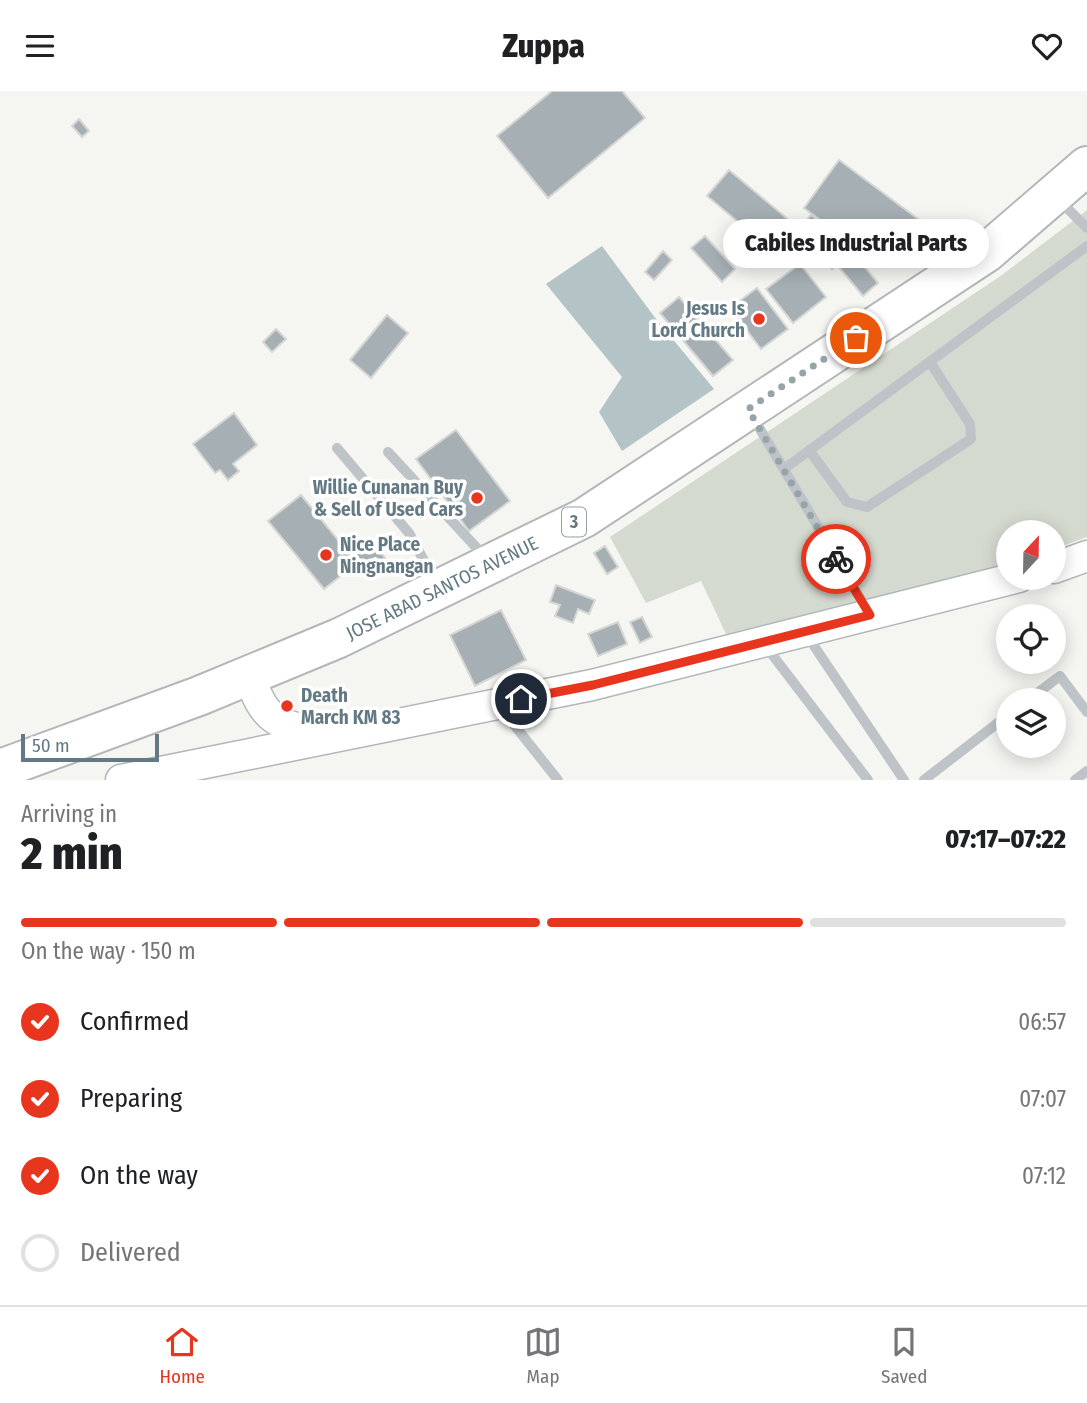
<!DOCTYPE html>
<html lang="en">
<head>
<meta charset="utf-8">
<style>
  body { margin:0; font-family:"Fira Sans Condensed",sans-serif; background:#f2f2f2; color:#202124; height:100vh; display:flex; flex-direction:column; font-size:26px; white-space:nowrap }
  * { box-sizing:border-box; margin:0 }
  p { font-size:23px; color:#757577 }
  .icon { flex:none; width:38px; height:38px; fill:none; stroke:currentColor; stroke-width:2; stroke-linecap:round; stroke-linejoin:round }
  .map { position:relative; height:689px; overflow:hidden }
  .sheet { display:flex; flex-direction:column; background:#fff; flex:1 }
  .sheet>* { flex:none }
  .needle { width:46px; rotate:22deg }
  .buttons { position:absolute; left:996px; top:429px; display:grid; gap:14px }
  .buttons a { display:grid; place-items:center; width:70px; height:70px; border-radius:50%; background:#fff; box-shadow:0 4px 18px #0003; font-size:35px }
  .scale { position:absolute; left:21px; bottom:18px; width:138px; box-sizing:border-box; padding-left:7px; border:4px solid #637983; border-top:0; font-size:19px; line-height:24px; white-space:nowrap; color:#637983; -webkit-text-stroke:5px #fff; paint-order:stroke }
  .pin { position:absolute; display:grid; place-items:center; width:60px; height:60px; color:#fff; margin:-30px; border:4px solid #fff; border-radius:50%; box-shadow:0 2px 7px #0007 }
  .courier { position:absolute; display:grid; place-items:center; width:70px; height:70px; margin:-35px; border:5px solid #e8351e; border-radius:50%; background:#fff; color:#222; box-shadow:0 2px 9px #0007 }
  .bubble { position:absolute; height:49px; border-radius:24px; background:#fff; box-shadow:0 4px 18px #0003; font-size:23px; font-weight:800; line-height:49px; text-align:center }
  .headline em { font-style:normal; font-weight:800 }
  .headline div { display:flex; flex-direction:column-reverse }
  .headline { display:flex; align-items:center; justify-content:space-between; height:119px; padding:0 21px }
  h1 { font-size:46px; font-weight:800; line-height:52px }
  .bar { display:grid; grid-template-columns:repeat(4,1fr); gap:10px 7px; align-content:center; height:84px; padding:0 21px }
  .bar i { height:9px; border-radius:5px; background:#e0e0e0 }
  .bar .selected { background:#e8351e }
  .bar p { grid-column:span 4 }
  ol { padding:0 21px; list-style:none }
  li { display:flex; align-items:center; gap:21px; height:77px }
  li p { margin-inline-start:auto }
  li .icon { padding:7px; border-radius:50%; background:#e8351e; color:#fff; stroke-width:4 }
  li:last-child { color:#757577 }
  li i { width:38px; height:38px; border:4px solid #e0e0e0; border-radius:50% }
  header { display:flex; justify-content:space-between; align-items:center; height:91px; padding:0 21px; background:#fff; font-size:32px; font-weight:800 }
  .tabs { display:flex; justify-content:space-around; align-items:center; height:98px; border-top:2px solid #e0e0e0; background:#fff; font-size:19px; color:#757577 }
  .tabs a { display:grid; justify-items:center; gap:4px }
  .tabs .selected { color:#e8351e }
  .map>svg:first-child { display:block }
</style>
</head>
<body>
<header><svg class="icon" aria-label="menu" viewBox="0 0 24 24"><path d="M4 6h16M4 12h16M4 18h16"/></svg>Zuppa<svg class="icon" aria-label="heart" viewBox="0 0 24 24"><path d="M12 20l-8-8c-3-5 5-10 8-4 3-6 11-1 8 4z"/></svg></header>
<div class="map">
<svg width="1087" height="689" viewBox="0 0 1087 689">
  <rect width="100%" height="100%" fill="#f5f5f1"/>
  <path fill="#d5dad0" d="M1087,119V446L1054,458V441H1008V472L727,545L701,490L646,512L610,446L1002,184Z"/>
  <path fill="#b4c4c6" d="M602,155L656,228L714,298L622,360L599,321L622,286L546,193Z"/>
  <g fill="#a6b0b4" stroke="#d6d6d4" stroke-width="2">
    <path d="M552,0H622L645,27L548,107L497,45Z"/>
    <path d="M79,28L89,40L82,46L72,35Z"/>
    <path d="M839,69L918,128L883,176L804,117Z"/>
    <path d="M729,79L808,145L793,161L769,141L761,150L707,105Z"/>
    <path d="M811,124L833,141L826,150L804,133Z"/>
    <path d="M705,145L735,178L722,191L691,157Z"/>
    <path d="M834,147L849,164L832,178L818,160Z"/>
    <path d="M663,160L672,169L654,189L645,181Z"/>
    <path d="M853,162L878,192L863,205L838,175Z"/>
    <path d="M800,173L826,206L793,232L766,198Z"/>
    <path d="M757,197L788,238L761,258L730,217Z"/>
    <path d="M679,206L733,269L713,285L660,222Z"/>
    <path d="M387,224L408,242L371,287L350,269Z"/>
    <path d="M276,238L286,248L272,261L263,251Z"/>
    <path d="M234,322L257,354L233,373L239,380L228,389L220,379L215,382L193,353Z"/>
    <path d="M456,339L510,410L469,440L416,368Z"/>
    <path d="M301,404L357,472L324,498L268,430Z"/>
    <path d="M374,451L385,467L367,480L356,463Z"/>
    <path d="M605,455L618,476L607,483L594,462Z"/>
    <path d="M556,494L595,509L589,523L578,518L573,532L555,525L560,514L550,511Z"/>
    <path d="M501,519L526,569L475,595L450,544Z"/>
    <path d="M642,526L652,546L640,552L630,531Z"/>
    <path d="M618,531L627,553L598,565L588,543Z"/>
  </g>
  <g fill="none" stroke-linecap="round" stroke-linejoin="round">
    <defs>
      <g id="secondary">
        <path d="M1054,477L1087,465"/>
        <path d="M250,584C263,632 280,633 325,645"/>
        <path d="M121,689L592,594L1019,486"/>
      </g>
      <g id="highway">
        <path id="s1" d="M0,678L199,605L339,547L584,427L986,162L1087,75"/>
      </g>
    </defs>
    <use href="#secondary" stroke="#b0b7ba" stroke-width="33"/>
    <use href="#highway" stroke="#b3b7ba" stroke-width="42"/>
    <g stroke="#bdc3c6" stroke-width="10">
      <path d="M1059,109L1087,137"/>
      <path d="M751,323L868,520"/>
      <path d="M337,357L409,442L436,492"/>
      <path d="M809,359L847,411L867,416L971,348L970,333L930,271"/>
      <path d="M388,361L486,467"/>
      <path d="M784,378L1087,155"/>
      <path d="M806,543L904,689"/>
      <path d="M764,553L868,689"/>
      <path d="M1028,609L1060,585L1087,621"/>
      <path d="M499,615L558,689"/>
      <path d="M924,689L1008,624"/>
      <path d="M1075,689L1087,680"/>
    </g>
    <use href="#secondary" stroke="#fff" stroke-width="30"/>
    <use href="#highway" stroke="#fff" stroke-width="38"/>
  </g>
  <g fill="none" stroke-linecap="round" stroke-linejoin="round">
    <path stroke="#96a4aa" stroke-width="7" stroke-dasharray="0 12.6" d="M836,468L748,318L856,247"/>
    <path stroke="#e8351e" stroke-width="9" d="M521,608L593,594L870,524L836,468"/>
  </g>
  <g fill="#e8351e" stroke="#fff" stroke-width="2.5">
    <circle cx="759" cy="228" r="7"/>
    <circle cx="477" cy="407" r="7"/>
    <circle cx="326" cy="464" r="7"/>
    <circle cx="287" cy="615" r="7"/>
  </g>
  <g text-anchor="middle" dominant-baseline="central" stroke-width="7" stroke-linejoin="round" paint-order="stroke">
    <rect fill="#fff" stroke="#92a1a8" stroke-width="2" x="562" y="416.5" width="24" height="29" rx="5"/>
    <g font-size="18" font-weight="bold" fill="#637983">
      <text x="574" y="431">3</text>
    </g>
    <g font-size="19" font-weight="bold" fill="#637983" stroke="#fff" text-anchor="end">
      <text x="745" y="217">Jesus Is<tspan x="745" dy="22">Lord Church</tspan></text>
      <text x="463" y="396">Willie Cunanan Buy<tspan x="463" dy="22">&amp; Sell of Used Cars</tspan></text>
      <text x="340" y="453" text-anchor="start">Nice Place<tspan x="340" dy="22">Ningnangan</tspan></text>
      <text x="301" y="604" text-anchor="start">Death<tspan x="301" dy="22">March KM 83</tspan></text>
    </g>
    <g font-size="19" fill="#637983" stroke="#fff">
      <text stroke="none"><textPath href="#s1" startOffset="478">JOSE ABAD SANTOS AVENUE</textPath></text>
    </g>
  </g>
</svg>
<div class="buttons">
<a><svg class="needle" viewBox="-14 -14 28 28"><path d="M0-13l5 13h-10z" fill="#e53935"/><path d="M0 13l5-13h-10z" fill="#757577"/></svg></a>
<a><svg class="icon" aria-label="locate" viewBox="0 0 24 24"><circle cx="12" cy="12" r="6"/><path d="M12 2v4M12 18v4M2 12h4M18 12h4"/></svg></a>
<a><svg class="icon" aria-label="layers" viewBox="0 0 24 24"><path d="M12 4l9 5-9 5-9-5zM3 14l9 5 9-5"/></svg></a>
</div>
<div class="scale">50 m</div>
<div class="pin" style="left:856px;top:247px;background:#ea580c"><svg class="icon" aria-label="bag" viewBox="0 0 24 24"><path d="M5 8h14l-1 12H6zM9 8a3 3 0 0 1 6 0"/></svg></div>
<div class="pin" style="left:521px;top:608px;background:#1f2937"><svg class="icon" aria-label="home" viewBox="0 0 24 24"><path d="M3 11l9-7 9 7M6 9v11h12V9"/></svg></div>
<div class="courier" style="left:836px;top:468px"><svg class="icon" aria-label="bike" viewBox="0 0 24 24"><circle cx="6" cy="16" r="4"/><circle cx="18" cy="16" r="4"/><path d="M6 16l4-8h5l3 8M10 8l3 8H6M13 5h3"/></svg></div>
<div class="bubble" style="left:723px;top:128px;width:266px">Cabiles Industrial Parts</div>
</div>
<section class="sheet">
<div class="headline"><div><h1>2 min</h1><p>Arriving in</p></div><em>07:17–07:22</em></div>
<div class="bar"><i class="selected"></i><i class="selected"></i><i class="selected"></i><i></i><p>On the way · 150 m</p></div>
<ol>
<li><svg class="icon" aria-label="check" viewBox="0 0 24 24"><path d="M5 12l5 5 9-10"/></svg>Confirmed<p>06:57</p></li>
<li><svg class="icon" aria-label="check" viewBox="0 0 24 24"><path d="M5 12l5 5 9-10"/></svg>Preparing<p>07:07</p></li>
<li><svg class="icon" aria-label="check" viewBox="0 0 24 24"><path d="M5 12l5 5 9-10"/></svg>On the way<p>07:12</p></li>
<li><i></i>Delivered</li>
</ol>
</section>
<nav class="tabs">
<a class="selected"><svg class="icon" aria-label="home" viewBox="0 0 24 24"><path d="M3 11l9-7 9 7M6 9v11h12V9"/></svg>Home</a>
<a><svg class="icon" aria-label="map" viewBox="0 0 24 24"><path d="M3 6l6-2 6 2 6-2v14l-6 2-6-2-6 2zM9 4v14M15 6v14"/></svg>Map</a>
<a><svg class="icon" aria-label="saved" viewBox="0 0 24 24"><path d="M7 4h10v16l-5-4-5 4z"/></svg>Saved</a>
</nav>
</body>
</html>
